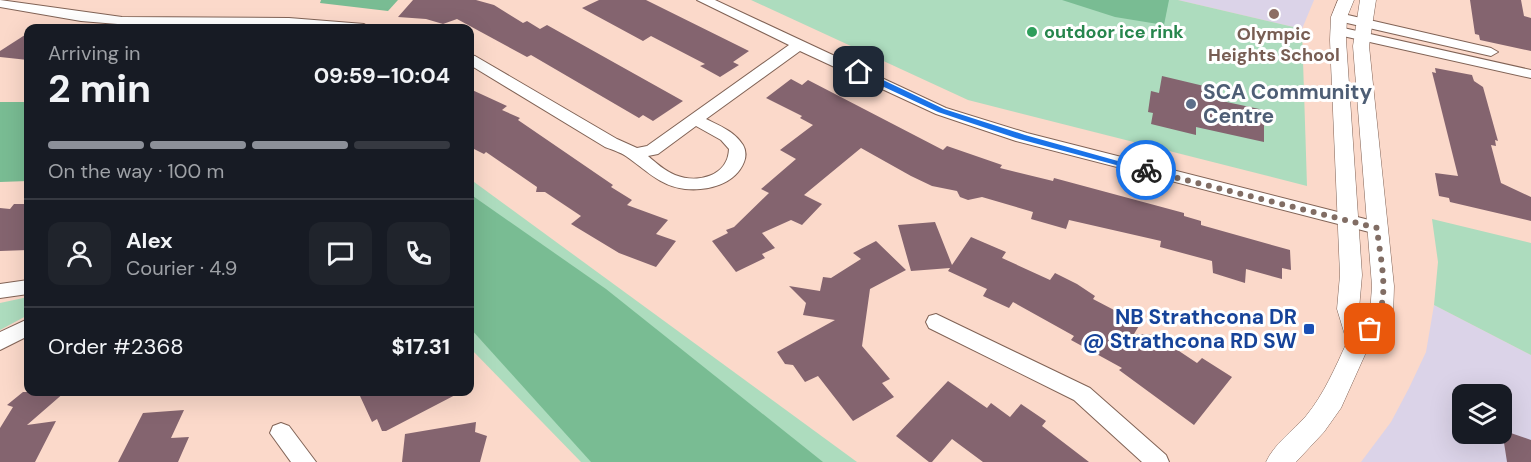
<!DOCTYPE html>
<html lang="en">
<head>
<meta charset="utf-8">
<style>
  body { margin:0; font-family:"DM Sans",sans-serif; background:#20242c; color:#f1f3f6; height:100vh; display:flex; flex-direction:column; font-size:22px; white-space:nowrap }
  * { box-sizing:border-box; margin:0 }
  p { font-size:20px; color:#9ea1a6 }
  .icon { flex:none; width:33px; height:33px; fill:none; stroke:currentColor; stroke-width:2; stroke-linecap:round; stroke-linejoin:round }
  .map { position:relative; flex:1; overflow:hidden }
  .sheet { position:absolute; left:24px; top:24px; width:450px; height:372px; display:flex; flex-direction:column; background:#171b24; border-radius:12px; box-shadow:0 6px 24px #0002 }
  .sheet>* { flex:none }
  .controls { position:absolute; left:1452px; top:384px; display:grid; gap:12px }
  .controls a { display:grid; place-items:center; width:60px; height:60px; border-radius:12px; background:#171b24; box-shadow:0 6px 24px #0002; font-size:30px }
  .pin { position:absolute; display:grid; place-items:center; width:51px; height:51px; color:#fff; margin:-26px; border-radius:12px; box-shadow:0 3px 9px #0006 }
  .courier { position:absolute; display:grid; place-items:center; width:60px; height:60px; margin:-30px; border:4px solid #1a73e8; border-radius:50%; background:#fff; color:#222; box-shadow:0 2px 8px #0007 }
  .overview em { font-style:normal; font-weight:700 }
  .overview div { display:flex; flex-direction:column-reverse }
  .overview { display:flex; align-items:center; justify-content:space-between; height:102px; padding:0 24px }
  h1 { font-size:39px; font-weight:700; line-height:45px }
  .bar { display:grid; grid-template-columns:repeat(4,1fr); gap:9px 6px; align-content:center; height:72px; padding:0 24px }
  .bar i { height:8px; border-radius:4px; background:#363941 }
  .bar .on { background:#8c9099 }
  .bar p { grid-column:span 4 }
  .line { display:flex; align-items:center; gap:15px; padding:0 24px; border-top:2px solid #363941 }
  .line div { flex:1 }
  .round { display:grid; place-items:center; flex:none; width:63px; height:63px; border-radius:12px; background:#20242c }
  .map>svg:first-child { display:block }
</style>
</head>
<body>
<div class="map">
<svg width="1531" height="462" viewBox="0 0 1531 462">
  <rect width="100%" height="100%" fill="#fbd9ca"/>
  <g fill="#dbd3e8" fill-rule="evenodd">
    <path d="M1178,0H1314L1302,29Z"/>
    <path d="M1434,305L1531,355V462H1361L1391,422L1409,388L1426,352ZM1462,394H1502V434H1462Z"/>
  </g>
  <g fill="#addcbe">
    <path d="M751,0H1178L1302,29L1307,186L968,100Z"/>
    <path d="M470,179L857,462H581L470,348Z"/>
    <path d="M1432,219L1531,243V355L1434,305L1438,262Z"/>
    <path d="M28,297V315L0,330V303Z"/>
  </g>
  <g fill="#79bc93">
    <path d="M321,0H398L388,11L320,3Z"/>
    <path d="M1062,0H1169L1164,25L1115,17Z"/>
    <path d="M0,102H28V181L0,182Z"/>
    <path d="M470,194L606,289L823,462H591L470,328Z"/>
  </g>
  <g fill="#84646f">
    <path d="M413,0H476L494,5L523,23L527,21L540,29L547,25L683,101L653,121L643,115L639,118L531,55L527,57L457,19L443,24L426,19L398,17Z"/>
    <path d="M599,0H646L749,51L733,62L739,65L720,77L700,66L705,64L651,36L643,41L582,8Z"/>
    <path d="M1470,0H1521L1524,16L1531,18V51L1480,40L1479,35L1475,34Z"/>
    <path d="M28,33V60L0,57V51Z"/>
    <path d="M1435,68L1472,75L1474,81L1483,87L1498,141L1495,140L1496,146L1491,145L1501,183L1531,197V221L1450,202L1449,198L1439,196L1435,173L1458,176L1432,72L1436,73Z"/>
    <path d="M1162,76L1204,86L1203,97L1264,110V142L1196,127V135L1151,124L1153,113L1148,112L1151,91L1159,93Z"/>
    <path d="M791,79L802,85L808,80L943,150L947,146L1002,165L1000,168L1053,181L1054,178L1184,213V216L1201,221V225L1290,250L1291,270L1282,268V279L1246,269L1245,283L1213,273L1212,261L1160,247L1161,241L1069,220L1066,229L1031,219L1033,212L982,197L968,200L960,197L957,191L932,186L911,176L861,148L804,195L822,204L802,225L791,220L762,233L775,248L762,254L765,258L736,272L712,241L728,233L726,230L734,227L769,193L761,189L796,159L780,150L813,125L800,118L802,116L766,98Z"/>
    <path d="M470,89L507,106L502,110L520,118L518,120L613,185L611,187L632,200L627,205L668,220L656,234L676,241L656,267L619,253L571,224L581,216L545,192H536L537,187L486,152L484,154L470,147Z"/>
    <path d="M14,204H28V250L0,251V208L10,209Z"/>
    <path d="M935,222L952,265L971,237L1006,252L1002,258L1050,280L1055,273L1077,284L1095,296L1093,299L1114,310L1128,313L1130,318L1140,324L1134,334L1163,335L1173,343L1176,349L1197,363L1202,358L1232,377L1194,425L1119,370L1122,368L1071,340L1074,336L1013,302L1009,308L983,296L987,289L948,271L950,268L911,271L898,225Z"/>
    <path d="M876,241L906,270L870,289L862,346L890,379L882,383L894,397L853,421L818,376L805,382L793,365L785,364L777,352L835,320L803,315L806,303L789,286L820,291L823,277L831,278L861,259L853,253Z"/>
    <path d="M948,381L987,408L991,403L1010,417L1021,404L1046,421L1042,426L1089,462H983L952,439L932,462H929L896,436Z"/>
    <path d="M23,392H65L27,425L56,421L35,462H0V428L13,407L7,405Z"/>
    <path d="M370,392H461L386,431H382L377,419L372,422L360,396Z"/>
    <path d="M184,410L171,438L189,437L178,462H118L143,413Z"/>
    <path d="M476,422L475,432L487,436L480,462H402L405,434Z"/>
    <path d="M1502,430L1531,440V462H1507Z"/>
  </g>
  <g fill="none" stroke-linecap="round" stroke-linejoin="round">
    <defs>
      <g id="minor">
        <path d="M0,0L122,17L289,18L364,24L371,28L142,26L81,21L0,7Z"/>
        <path d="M697,0H715L946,108L1027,133L1377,222L1383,223L1386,228L1383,233L1377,234L1016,141L936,114L800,51L706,119C720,126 734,131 743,145C746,150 746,157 744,162C735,185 707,191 685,189C661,186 648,172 630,159C623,153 613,150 605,147L470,65V55L475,56L617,139L637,148L647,146L789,45ZM696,126L721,140L729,149C728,176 698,184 675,175C665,171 656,163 648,156L658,154Z"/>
        <path d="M1339,13L1491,48L1498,52L1491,56L1334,20V14Z"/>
        <path d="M1339,27L1531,70V78L1334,34L1332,31Z"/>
        <path d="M28,280V294L0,298V284Z"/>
        <path d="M936,314L1090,388L1166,455L1169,462H1142L1074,400L929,328L926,322L929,316Z"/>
        <path d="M28,319V336L0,350V332Z"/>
        <path d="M281,423L289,426L316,462H291L270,433L273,426Z"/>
      </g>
      <path id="tertiary" d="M1338,0H1354L1347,17L1346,40L1362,275L1359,309L1364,321L1370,314L1372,286L1353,46L1360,0H1376L1369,46L1394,286L1393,317L1389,323L1368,348L1341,408L1324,432L1296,462H1266C1274,444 1293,431 1306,416C1324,394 1335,368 1347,342L1337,309L1340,275L1330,40L1331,17Z"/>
    </defs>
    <use href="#minor" stroke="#816356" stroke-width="2"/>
    <use href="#tertiary" stroke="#816356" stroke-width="1"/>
    <use href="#minor" fill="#fff" fill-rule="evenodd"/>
    <use href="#tertiary" fill="#fff" fill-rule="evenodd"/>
  </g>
  <path fill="#1a73e8" d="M856,70H862L944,109L1025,135L1150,170L1146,173L1019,139L938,112L856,74Z"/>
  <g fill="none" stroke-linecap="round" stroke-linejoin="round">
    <path stroke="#816d64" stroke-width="6" stroke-dasharray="0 10.8" d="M1146,170L1377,228C1380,261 1393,303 1370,329"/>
  </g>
  <circle fill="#8d6e63" stroke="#fff" stroke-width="2" cx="1274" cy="14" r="6"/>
  <circle fill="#2e9e5b" stroke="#fff" stroke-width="2" cx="1032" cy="32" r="6"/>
  <circle fill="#5c6f8a" stroke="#fff" stroke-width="2" cx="1191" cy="104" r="6"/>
  <rect fill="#1a4fb4" stroke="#fff" stroke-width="2" x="1303" y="323" width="12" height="12" rx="3"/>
  <g text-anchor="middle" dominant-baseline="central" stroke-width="6" stroke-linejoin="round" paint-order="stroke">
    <g font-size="18" font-weight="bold" fill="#27864d" stroke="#fff" text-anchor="start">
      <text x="1044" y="32">outdoor ice rink</text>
    </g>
    <g font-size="18" font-weight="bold" fill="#785e54" stroke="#fff">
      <text x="1274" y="34">Olympic<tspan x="1274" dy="21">Heights School</tspan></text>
    </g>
    <g font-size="21" font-weight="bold" fill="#4e5e75" stroke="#fff" text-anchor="start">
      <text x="1203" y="92">SCA Community<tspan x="1203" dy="24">Centre</tspan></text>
    </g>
    <g font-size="21" font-weight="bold" fill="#164399" stroke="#fff" text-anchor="end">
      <text x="1297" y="317">NB Strathcona DR<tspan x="1297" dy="24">@ Strathcona RD SW</tspan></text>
    </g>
  </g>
</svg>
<div class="controls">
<a><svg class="icon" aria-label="layers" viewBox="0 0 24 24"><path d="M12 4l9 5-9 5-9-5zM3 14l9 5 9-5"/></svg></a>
</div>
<div class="pin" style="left:1370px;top:329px;background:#ea580c"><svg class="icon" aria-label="bag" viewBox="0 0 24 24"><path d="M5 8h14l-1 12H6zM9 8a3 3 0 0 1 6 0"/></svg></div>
<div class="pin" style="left:859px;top:72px;background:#1f2937"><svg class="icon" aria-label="home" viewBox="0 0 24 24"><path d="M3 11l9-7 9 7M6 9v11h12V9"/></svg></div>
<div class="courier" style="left:1146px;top:170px"><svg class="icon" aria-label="bike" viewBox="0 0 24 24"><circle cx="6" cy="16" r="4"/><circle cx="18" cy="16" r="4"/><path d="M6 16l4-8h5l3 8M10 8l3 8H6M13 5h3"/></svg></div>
<section class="sheet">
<div class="overview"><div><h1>2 min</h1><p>Arriving in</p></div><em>09:59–10:04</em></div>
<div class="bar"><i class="on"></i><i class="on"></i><i class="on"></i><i></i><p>On the way · 100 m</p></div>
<div class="line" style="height:108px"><a class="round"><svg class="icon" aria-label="person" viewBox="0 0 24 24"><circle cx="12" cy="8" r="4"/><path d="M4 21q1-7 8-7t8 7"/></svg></a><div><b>Alex</b><p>Courier · 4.9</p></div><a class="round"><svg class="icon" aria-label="chat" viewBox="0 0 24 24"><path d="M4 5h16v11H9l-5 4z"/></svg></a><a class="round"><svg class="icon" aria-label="phone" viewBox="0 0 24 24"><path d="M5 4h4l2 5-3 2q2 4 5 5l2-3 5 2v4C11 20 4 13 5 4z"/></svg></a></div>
<div class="line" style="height:78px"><div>Order #2368</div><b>$17.31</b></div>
</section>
</div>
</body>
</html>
